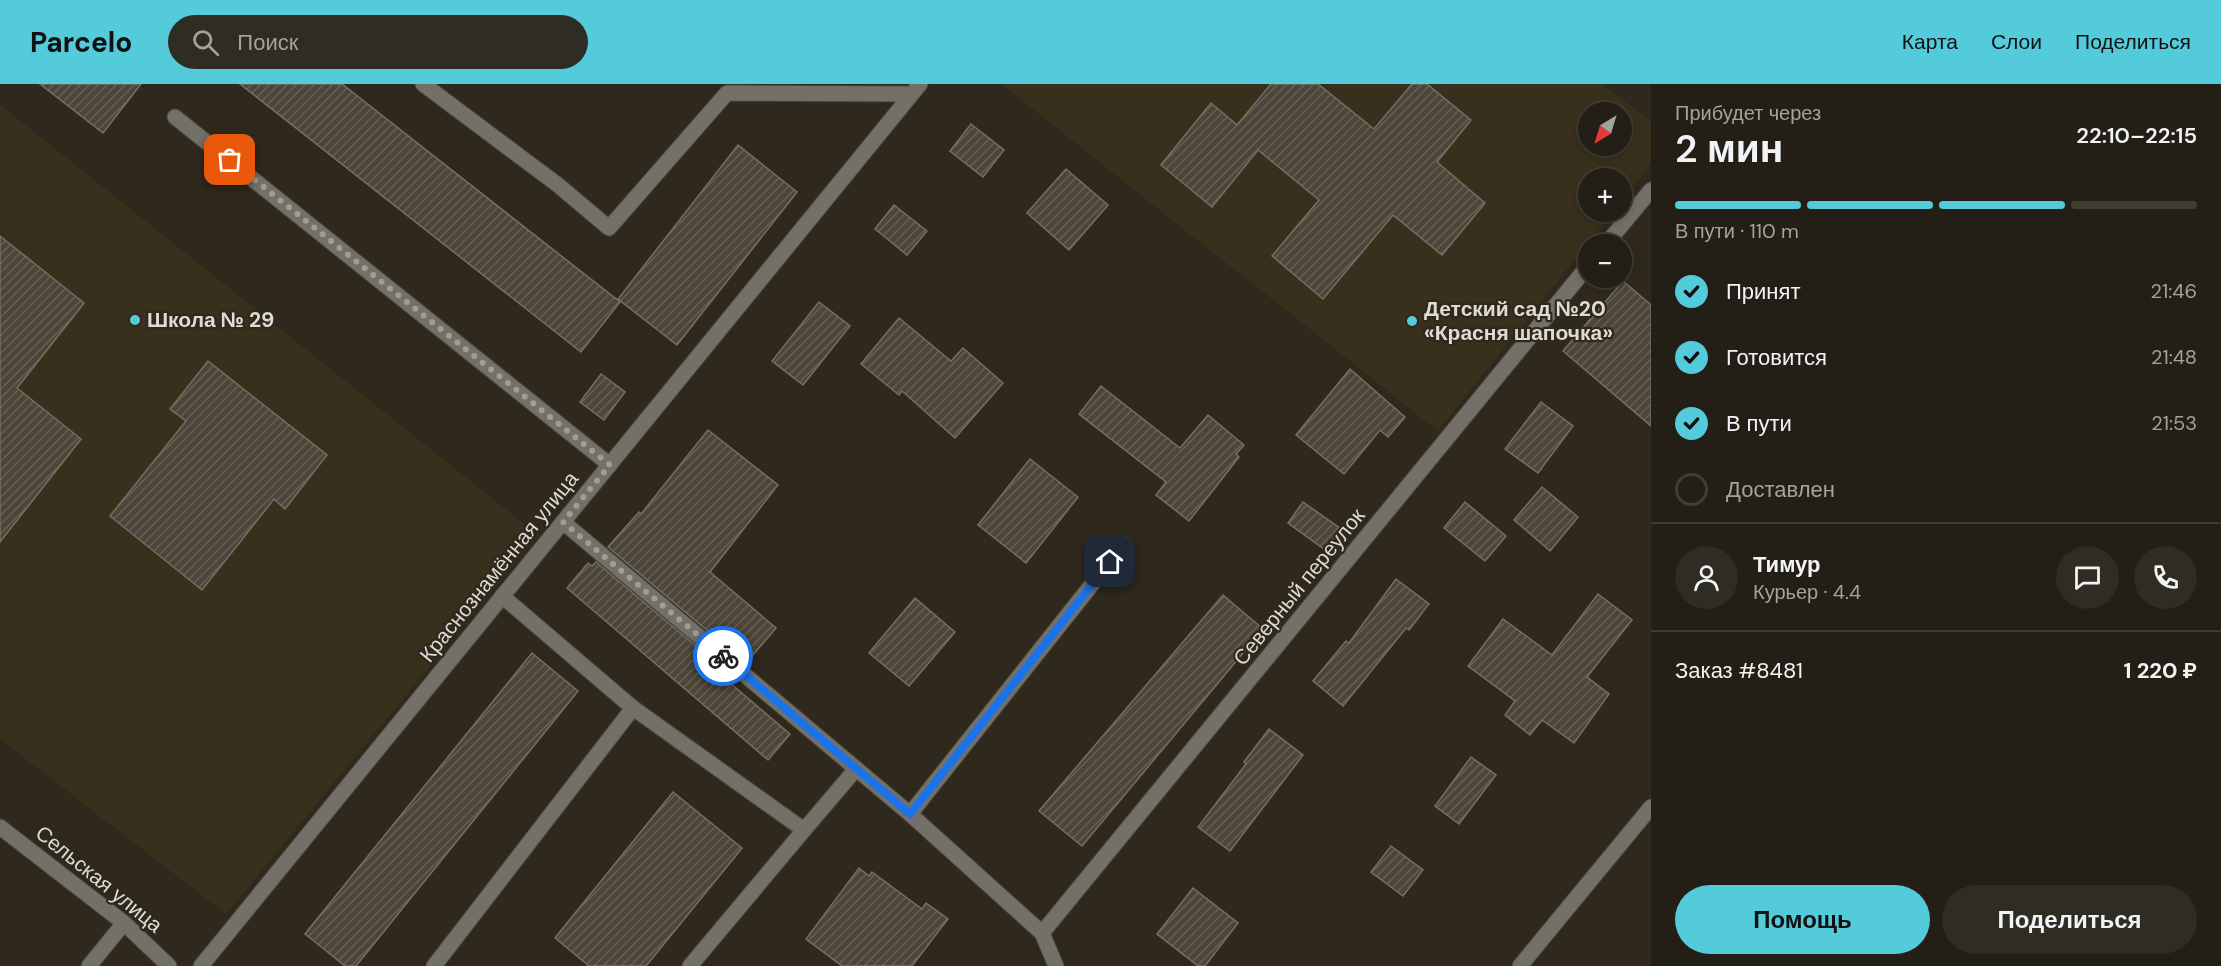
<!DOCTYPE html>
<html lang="ru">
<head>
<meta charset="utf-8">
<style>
  body { margin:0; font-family:"DM Sans",sans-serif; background:#2f2c23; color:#f1f3f6; height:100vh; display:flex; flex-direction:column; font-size:22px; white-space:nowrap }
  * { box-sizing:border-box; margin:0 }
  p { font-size:20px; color:#a3a2a1 }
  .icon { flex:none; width:33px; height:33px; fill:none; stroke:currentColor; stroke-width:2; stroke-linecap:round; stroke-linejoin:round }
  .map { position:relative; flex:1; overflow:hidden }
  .panel { display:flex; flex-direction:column; background:#231f16; width:570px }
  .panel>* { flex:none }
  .needle { width:39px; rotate:218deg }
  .tools { position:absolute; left:1578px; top:18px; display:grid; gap:12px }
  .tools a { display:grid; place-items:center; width:54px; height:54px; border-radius:50%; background:#231f16; box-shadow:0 3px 9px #0003,0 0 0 2px #403d35; font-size:30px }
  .pin { position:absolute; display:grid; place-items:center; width:51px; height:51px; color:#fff; margin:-26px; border-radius:12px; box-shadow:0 3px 9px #0006 }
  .courier { position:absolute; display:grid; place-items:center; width:60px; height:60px; margin:-30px; border:4px solid #1a73e8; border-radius:50%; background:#fff; color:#222; box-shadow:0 2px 8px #0007 }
  .summary em { font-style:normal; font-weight:600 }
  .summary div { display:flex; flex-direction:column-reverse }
  .summary { display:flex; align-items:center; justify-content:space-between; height:102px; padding:0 24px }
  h1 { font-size:39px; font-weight:600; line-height:45px }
  .bar { display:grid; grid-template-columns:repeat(4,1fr); gap:9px 6px; align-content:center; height:72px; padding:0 24px }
  .bar i { height:8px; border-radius:4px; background:#403d35 }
  .bar .active { background:#53cbdb }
  .bar p { grid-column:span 4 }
  .line { display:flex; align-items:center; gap:15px; padding:0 24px; border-top:2px solid #403d35 }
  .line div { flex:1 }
  .round { display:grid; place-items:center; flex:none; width:63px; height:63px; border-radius:32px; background:#2f2c23 }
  ol { padding:0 24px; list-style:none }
  li { display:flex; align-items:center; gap:18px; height:66px }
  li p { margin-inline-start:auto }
  li .icon { padding:6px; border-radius:50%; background:#53cbdb; color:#111; stroke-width:4 }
  li:last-child { color:#a3a2a1 }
  li i { width:33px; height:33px; border:3px solid #403d35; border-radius:50% }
  .button { display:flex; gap:12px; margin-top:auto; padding:12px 24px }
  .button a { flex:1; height:69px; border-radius:36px; background:#53cbdb; color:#111; font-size:24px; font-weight:600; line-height:69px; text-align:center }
  .button a+a { background:#2f2c23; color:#f1f3f6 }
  header { display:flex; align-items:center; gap:36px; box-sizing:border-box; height:84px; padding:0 30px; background:#53cbdb; color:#111 }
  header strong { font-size:28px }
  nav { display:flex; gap:33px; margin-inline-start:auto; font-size:21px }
  .search { width:420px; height:54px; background:#2f2c23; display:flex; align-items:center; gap:15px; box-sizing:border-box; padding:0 21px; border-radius:33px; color:#a3a2a1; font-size:22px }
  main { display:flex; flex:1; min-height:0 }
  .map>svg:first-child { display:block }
</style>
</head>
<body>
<header>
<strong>Parcelo</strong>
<div class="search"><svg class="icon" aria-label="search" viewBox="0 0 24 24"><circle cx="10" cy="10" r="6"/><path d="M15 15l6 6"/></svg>Поиск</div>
<nav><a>Карта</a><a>Слои</a><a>Поделиться</a></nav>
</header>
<main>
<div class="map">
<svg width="1651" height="882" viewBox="0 0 1651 882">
  <defs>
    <pattern id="building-hatch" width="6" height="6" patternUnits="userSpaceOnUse" patternTransform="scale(1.5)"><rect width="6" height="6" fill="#4c4539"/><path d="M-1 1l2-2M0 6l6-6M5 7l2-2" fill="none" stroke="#655f55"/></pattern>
  </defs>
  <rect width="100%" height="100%" fill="#2f291d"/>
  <g fill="#382f1d" fill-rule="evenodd">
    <path d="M1001,0H1603L1651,38V80L1622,117V94H1588V128H1613L1438,347ZM1588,28H1622V62H1588Z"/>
    <path d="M0,21L538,451L226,830L0,655Z"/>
  </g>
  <g fill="url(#building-hatch)" stroke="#766f62" stroke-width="1.5">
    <path d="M40,0H141L103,49Z"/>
    <path d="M240,0H342L620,218L581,268Z"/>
    <path d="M1271,0H1318L1374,45L1412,0H1427L1471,36L1437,78L1485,119L1442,171L1393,131L1323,215L1272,172L1319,116L1258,66L1212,123L1161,81L1211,19L1237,41Z"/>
    <path d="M971,40L1004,66L983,93L950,67Z"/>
    <path d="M738,61L797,108L677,261L618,215Z"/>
    <path d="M1066,85L1108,121L1069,166L1027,129Z"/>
    <path d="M894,121L927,147L907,171L875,145Z"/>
    <path d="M0,152L84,219L17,304L81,355L0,458Z"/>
    <path d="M1623,197L1651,221V342L1563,267Z"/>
    <path d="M819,218L850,242L803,301L772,277Z"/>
    <path d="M899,234L951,277L963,264L1003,299L955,354L902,307L899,311L861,280Z"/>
    <path d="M208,277L327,371L285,425L274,415L202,506L110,432L186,337L170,325Z"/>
    <path d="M1350,285L1405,333L1388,353L1380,346L1344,390L1296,351Z"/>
    <path d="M601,290L625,308L604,336L580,318Z"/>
    <path d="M1101,302L1180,364L1208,331L1244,361L1236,370L1239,373L1189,437L1156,411L1166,398L1079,330Z"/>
    <path d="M1541,318L1573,342L1538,389L1505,365Z"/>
    <path d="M708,346L778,401L710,488L776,544L746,579L608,463L639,428L641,430Z"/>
    <path d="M1030,375L1078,413L1026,479L978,441Z"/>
    <path d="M1542,403L1578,433L1550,467L1514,436Z"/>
    <path d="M1303,418L1344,447L1328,468L1288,439Z"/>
    <path d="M1465,418L1506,452L1485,477L1444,444Z"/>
    <path d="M596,478L734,594L730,599L790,650L768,676L567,504L588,479L592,482Z"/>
    <path d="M1396,495L1429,520L1409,546L1406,544L1343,622L1313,597L1346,557L1349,559Z"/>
    <path d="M1598,510L1632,536L1587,593L1609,610L1574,659L1542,636L1530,651L1505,631L1515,617L1468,582L1503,535L1552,571Z"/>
    <path d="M1223,511L1263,545L1082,762L1039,727Z"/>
    <path d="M915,514L955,548L909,602L869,569Z"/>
    <path d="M532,569L578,607L356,882H345L305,850Z"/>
    <path d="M1269,645L1303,671L1230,767L1198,743L1246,680L1244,678Z"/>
    <path d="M1471,673L1496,691L1459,740L1435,722Z"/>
    <path d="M673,708L742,764L646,882H589L555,854Z"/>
    <path d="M1391,762L1423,786L1403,812L1371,788Z"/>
    <path d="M859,784L869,792L872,788L922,825L926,819L948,835L912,882H842L806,855Z"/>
    <path d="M1193,804L1238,839L1205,882H1198L1157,850Z"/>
  </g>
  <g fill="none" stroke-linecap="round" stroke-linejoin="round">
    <defs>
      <g id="minor">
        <path d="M423,0L558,101L609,144L727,9L912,10"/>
        <path d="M175,33L610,381"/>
        <path d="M1606,160L1651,106"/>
        <path d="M563,438L910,730L1042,849L1056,882"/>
        <path d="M502,512L633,624"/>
        <path d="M910,730L1124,460"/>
        <path d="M0,743L124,839L169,882"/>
        <path d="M804,746L856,685"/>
        <path d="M1042,849L1588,182"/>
        <path d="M89,882L124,839"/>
        <path d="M201,882L920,0"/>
        <path d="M434,882L633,624L804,746L690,882"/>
        <path d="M1520,882L1651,723"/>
      </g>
    </defs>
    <use href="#minor" stroke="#4b453a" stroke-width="17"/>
    <use href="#minor" stroke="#73706a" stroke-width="15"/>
  </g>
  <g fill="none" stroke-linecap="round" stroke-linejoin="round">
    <path stroke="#a19d93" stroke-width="6" stroke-dasharray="0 10.8" d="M230,76L610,381L563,438L723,572"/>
    <path stroke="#1a73e8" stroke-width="8" d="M723,572L910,730L1110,478"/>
  </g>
  <g fill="#53cbdb" stroke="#2f291d" stroke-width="2">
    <circle cx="135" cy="236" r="6"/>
    <circle cx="1412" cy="237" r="6"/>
  </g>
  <g text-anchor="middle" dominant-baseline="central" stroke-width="4.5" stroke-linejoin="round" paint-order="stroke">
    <g font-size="21" font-weight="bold" fill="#dfdbd3" stroke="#2f291d" text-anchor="start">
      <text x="1424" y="225">Детский сад №20<tspan x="1424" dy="24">«Красня шапочка»</tspan></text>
      <text x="147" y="236">Школа № 29</text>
    </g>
    <g font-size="21" fill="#dfdbd3" stroke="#2f291d">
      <text transform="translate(499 483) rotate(-51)">Краснознамённая улица</text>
      <text transform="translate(1299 503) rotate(-51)">Северный переулок</text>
      <text transform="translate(99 795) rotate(39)">Сельская улица</text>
    </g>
  </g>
</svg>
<div class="tools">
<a><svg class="needle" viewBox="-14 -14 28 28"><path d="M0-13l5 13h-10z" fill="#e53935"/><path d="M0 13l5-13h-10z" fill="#a3a2a1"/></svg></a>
<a>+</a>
<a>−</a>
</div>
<div class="pin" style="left:230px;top:76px;background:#ea580c"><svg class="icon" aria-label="bag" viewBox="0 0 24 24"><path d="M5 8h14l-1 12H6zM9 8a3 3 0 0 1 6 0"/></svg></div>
<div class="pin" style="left:1110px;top:478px;background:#1f2937"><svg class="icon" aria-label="home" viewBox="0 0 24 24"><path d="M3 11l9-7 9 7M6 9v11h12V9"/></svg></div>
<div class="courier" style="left:723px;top:572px"><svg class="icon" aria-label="bike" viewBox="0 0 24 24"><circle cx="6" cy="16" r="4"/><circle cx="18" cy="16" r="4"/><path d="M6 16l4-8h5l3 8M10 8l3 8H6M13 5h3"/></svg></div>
</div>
<section class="panel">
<div class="summary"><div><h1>2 мин</h1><p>Прибудет через</p></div><em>22:10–22:15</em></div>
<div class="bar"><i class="active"></i><i class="active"></i><i class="active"></i><i></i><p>В пути · 110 m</p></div>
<ol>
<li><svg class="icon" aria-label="check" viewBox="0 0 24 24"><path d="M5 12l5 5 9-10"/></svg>Принят<p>21:46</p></li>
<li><svg class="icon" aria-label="check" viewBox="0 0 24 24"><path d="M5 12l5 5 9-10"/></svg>Готовится<p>21:48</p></li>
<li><svg class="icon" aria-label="check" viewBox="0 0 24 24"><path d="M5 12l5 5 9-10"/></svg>В пути<p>21:53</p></li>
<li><i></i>Доставлен</li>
</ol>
<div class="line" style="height:108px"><a class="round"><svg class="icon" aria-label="person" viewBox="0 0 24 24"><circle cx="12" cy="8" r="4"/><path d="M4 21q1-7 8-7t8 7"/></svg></a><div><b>Тимур</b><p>Курьер · 4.4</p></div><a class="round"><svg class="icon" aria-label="chat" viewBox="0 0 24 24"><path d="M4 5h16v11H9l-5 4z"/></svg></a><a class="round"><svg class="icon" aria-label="phone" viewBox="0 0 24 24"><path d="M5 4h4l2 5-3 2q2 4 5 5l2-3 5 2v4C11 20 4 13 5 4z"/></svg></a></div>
<div class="line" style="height:78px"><div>Заказ #8481</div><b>1 220 ₽</b></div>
<div class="button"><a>Помощь</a><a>Поделиться</a></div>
</section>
</main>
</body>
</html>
